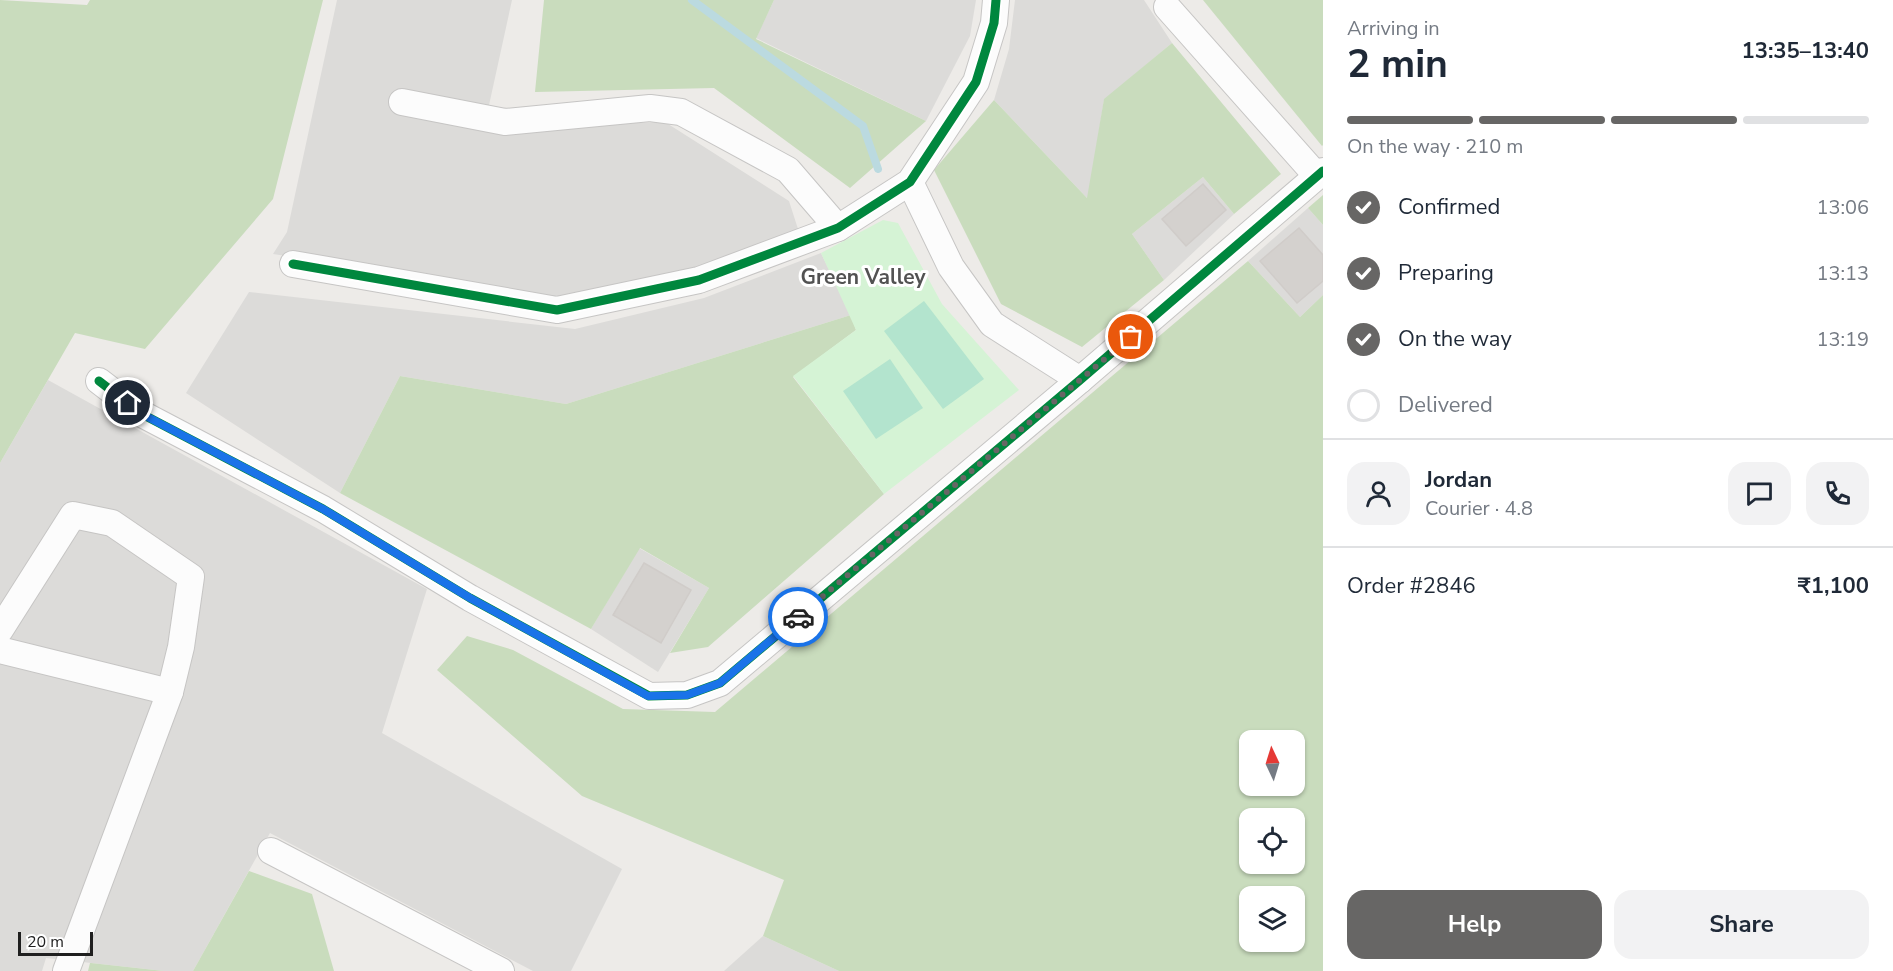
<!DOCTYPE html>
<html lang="en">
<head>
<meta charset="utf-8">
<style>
  body { margin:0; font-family:"Nunito Sans",sans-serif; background:#f2f2f3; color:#1f2937; height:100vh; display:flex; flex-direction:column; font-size:22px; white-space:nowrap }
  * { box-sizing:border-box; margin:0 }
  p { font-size:20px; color:#747a83 }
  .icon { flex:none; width:33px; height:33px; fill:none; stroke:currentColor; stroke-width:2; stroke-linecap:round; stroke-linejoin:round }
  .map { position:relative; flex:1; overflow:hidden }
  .side { display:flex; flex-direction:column; background:#fff; width:570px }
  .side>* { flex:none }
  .needle { width:39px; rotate:356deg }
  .buttons { position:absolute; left:1239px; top:730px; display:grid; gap:12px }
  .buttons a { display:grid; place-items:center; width:66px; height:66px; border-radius:12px; background:#fff; box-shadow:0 2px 4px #0004; font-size:30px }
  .scale { position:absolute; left:18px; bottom:15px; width:75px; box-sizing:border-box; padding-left:6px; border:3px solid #1f1f1f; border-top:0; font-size:16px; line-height:21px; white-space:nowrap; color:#1f1f1f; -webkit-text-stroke:4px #fff; paint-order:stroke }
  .pin { position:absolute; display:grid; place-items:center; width:51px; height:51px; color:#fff; margin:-26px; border:3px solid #fff; border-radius:50%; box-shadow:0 2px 6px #0007 }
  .courier { position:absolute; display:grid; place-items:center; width:60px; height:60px; margin:-30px; border:4px solid #1a73e8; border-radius:50%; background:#fff; color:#222; box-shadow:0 2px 8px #0007 }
  .headline em { font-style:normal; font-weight:700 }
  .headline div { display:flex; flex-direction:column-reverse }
  .headline { display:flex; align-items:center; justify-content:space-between; height:102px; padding:0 24px }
  h1 { font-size:39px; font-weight:700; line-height:45px }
  .bar { display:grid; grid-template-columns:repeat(4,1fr); gap:9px 6px; align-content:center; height:72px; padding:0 24px }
  .bar i { height:8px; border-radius:4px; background:#e0e1e3 }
  .bar .active { background:#676665 }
  .bar p { grid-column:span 4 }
  .line { display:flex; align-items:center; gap:15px; padding:0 24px; border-top:2px solid #e0e1e3 }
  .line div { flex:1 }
  .round { display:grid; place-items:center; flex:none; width:63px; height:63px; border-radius:18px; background:#f2f2f3 }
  ol { padding:0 24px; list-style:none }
  li { display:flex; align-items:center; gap:18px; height:66px }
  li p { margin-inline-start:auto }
  li .icon { padding:6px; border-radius:50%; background:#676665; color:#fff; stroke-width:4 }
  li:last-child { color:#747a83 }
  li i { width:33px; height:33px; border:3px solid #e0e1e3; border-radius:50% }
  .cta { display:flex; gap:12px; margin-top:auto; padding:12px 24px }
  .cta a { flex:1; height:69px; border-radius:18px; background:#676665; color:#fff; font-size:24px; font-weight:700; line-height:69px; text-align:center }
  .cta a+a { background:#f2f2f3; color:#1f2937 }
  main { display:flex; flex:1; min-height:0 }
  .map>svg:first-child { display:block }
</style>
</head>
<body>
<main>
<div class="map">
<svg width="1323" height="971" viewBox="0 0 1323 971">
  <rect width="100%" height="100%" fill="#edebe8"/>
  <g fill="#dcdbd9">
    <path d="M337,0H512L484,128L665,122L789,201L798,229L682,275L556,297L273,254L287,232Z"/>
    <path d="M774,0H976L970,36L926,121L756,38Z"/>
    <path d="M1015,0H1144L1172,43L1104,100L1088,199L994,100L1009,49Z"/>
    <path d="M1203,177L1234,214L1164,280L1132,234Z"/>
    <path d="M1308,208L1323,225V295L1300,317L1248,261Z"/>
    <path d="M821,253L851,315L566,404L400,376L340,493L186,393L249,292L575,329L704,298Z"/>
    <path d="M48,380L427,589L382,733L622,869L571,971H533L270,833L193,971H164L46,958L42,971H0V463Z"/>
    <path d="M639,548L709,588L658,672L591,629Z"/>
    <path d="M763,936L839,971H724Z"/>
  </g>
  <g fill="#c9dcbd" fill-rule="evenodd">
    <path d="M0,0L87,5L90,0H323L273,199L145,349L75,333L0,463Z"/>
    <path d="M544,0H774L756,39L926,121L850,188L714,88L535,92Z"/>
    <path d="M1203,0H1323V145L1322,146Z"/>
    <path d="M1172,43L1281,174L1234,214L1203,177L1132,234L1164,280L1082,347L1001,304L934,170L994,100L1087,198L1104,99Z"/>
    <path d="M1323,195V225L1308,208Z"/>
    <path d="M1248,261L1300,317L1323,295V971H839L763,936L784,880L582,796L437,670L467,636L513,650L623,709L715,712ZM1250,741H1294V786H1250ZM1250,819H1294V864H1250ZM1250,897H1294V942H1250Z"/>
    <path d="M851,315L856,330L793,377L884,494L708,647L670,653L709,588L640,548L591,629L340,493L400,376L566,404Z"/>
    <path d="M249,871L312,894L334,971H193Z"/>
    <path d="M90,963H91L164,971H88Z"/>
  </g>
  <path fill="#d5f3d5" d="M883,220L898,223L942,304L1019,390L884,494L793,376L856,330L821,253Z"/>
  <g fill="#b3e4ce">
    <path d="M924,301L984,379L943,409L884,331Z"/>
    <path d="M890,359L923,408L876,439L843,391Z"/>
  </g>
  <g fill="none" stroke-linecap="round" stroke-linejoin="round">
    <path stroke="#bbdae0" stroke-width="8" d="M692,0L863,126L878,169"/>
  </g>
  <g fill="#d4d1ce" stroke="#d0ccc9" stroke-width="1.5">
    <path d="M1203,184L1226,210L1186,246L1162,219Z"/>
    <path d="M1299,228L1323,255V281L1297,303L1260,261Z"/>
    <path d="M644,563L691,590L661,643L613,615Z"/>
  </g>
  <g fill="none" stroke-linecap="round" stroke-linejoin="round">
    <defs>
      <g id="minor">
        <path d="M1167,7L1317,176"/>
        <path d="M402,102L505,122L650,108L681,112L788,170L838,228"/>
        <path d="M910,182L951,267L992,324L1080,380"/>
        <path d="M293,264L557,310L699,280L838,228L910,182L976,82L994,23L996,0"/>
        <path d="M99,381L142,414L323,509L470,598L649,696L687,695L720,683L1080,380L1323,171"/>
        <path d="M0,630L73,515L112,523L191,577L181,647L170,692L66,971"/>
        <path d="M0,650L170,692"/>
        <path d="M271,851L501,971"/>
      </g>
    </defs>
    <use href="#minor" stroke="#c6c5c4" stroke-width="28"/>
    <use href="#minor" stroke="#fcfcfc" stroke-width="26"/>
    <defs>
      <g id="cycleway">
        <path d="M293,264L557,310L699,280L838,228L910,182L976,82L994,23L996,0"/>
        <path d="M99,381L142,414L323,509L470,598L649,696L687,695L720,683L1080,380L1323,171"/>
      </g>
    </defs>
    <use href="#cycleway" stroke="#fff" stroke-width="13"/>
    <use href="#cycleway" stroke="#00873e" stroke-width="9"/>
  </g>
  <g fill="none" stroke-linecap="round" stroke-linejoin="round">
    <path stroke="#676665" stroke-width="6" stroke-dasharray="0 10.8" d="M798,617L1131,337"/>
    <path stroke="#1a73e8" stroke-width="8" d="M128,403L142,414L323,509L470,598L648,696L687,695L720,683L798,617"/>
  </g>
  <g text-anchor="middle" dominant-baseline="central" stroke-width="6" stroke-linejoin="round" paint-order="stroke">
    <g font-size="21" font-weight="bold" fill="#525252" stroke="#fff">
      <text x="863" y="277">Green Valley</text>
    </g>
  </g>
</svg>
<div class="buttons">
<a><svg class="needle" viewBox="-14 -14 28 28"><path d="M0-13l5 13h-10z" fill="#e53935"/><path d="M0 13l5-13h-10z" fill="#747a83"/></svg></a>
<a><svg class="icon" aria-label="locate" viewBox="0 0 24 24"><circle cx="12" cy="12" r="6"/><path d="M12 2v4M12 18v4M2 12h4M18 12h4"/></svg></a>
<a><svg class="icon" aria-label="layers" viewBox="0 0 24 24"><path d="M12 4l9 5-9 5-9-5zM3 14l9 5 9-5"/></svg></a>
</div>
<div class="scale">20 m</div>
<div class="pin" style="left:1131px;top:337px;background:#ea580c"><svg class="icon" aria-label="bag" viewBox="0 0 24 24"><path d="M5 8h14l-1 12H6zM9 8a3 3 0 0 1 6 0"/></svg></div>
<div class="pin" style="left:128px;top:403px;background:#1f2937"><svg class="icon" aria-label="home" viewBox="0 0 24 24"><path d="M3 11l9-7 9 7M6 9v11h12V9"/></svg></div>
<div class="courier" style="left:798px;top:617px"><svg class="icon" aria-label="car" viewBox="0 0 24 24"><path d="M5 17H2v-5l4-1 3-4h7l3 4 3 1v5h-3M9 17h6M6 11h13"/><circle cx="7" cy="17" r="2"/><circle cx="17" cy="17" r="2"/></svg></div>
</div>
<section class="side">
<div class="headline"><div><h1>2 min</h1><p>Arriving in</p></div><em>13:35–13:40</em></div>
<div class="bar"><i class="active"></i><i class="active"></i><i class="active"></i><i></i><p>On the way · 210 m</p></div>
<ol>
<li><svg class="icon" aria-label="check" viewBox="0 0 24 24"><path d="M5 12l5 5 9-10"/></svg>Confirmed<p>13:06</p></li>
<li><svg class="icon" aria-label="check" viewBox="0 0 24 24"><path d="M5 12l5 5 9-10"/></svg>Preparing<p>13:13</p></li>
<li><svg class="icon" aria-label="check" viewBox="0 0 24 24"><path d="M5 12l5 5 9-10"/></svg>On the way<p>13:19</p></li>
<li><i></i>Delivered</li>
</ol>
<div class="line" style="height:108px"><a class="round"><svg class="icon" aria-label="person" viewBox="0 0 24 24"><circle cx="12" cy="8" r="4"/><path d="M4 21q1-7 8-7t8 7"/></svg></a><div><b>Jordan</b><p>Courier · 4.8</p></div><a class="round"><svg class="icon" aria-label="chat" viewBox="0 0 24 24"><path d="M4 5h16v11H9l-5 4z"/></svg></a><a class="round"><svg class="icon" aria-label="phone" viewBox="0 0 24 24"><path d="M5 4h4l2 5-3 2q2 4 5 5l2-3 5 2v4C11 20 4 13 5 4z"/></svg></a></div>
<div class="line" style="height:78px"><div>Order #2846</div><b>₹1,100</b></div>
<div class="cta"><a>Help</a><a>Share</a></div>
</section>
</main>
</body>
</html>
